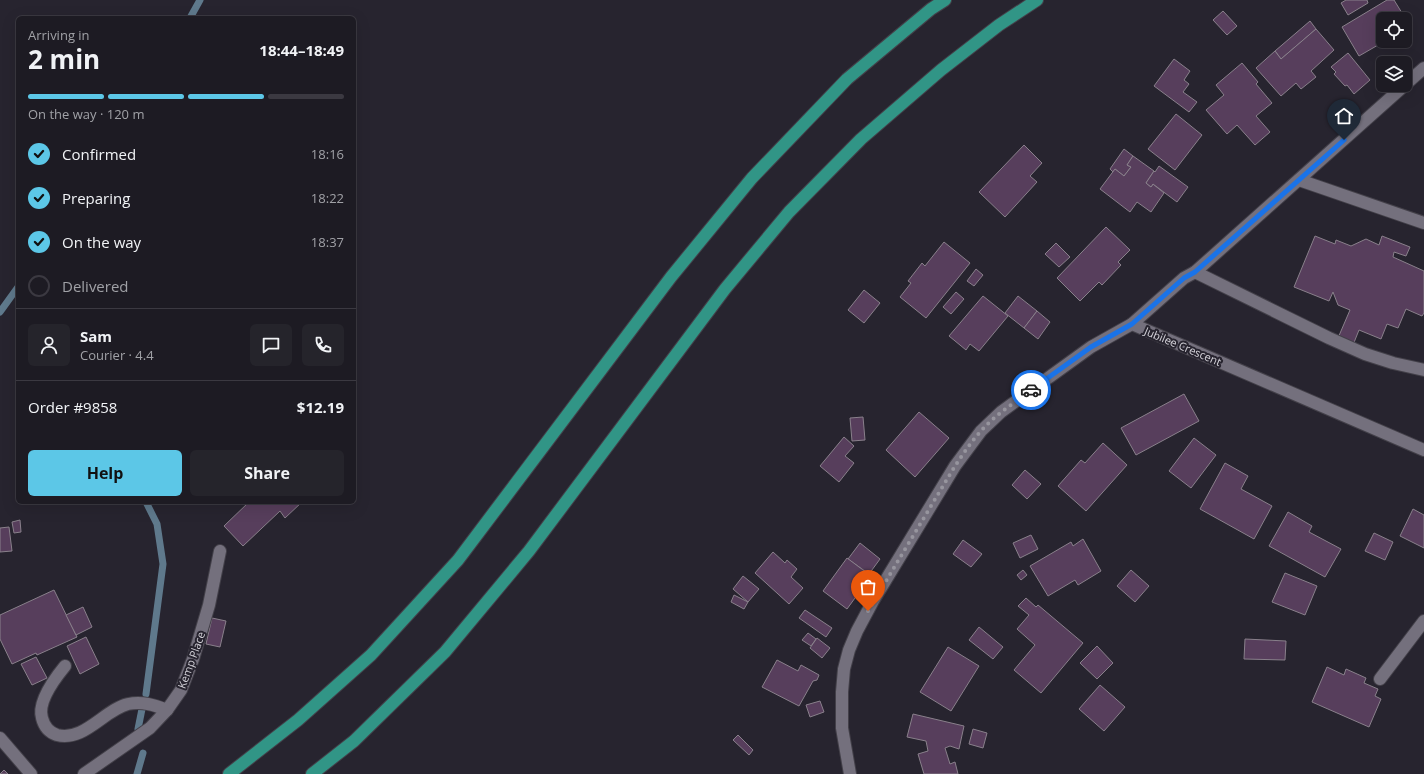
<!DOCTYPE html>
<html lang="en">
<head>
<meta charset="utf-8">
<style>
  body { margin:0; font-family:"Open Sans",sans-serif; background:#25242b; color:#f1f3f6; height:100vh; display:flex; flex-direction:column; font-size:15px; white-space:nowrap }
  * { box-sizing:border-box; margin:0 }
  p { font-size:13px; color:#a0a1a6 }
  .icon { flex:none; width:22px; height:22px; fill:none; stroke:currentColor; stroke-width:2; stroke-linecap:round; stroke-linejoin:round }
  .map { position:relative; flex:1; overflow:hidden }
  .side { position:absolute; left:16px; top:16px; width:340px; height:488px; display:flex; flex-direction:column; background:#1d1b23; border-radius:6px; box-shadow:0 4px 16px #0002,0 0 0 1px #3b3941 }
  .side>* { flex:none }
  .fabs { position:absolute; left:1376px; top:12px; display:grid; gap:8px }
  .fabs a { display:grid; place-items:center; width:36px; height:36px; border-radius:6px; background:#1d1b23; box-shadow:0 4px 16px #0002,0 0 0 1px #3b3941; font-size:20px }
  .pin { position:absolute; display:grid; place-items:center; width:34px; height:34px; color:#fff; margin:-41px -17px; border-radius:50% 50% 50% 0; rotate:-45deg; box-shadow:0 0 4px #0007 }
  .pin .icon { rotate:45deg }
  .courier { position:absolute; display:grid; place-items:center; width:40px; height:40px; margin:-20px; border:3px solid #1a73e8; border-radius:50%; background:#fff; color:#222; box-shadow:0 1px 5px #0007 }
  .overview em { font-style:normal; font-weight:700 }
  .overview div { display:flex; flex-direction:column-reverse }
  .overview { display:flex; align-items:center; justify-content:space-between; height:68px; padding:0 12px }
  h1 { font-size:26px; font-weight:700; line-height:30px }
  .bar { display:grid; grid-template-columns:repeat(4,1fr); gap:6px 4px; align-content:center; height:48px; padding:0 12px }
  .bar i { height:5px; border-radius:3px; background:#3b3941 }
  .bar .current { background:#5cc7e7 }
  .bar p { grid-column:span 4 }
  .line { display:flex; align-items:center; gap:10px; padding:0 12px; border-top:1px solid #3b3941 }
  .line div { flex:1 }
  .round { display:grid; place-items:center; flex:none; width:42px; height:42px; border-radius:6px; background:#25242b }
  ol { padding:0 12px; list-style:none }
  li { display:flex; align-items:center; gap:12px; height:44px }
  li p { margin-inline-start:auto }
  li .icon { padding:4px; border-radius:50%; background:#5cc7e7; color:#111; stroke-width:4 }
  li:last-child { color:#a0a1a6 }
  li i { width:22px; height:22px; border:2px solid #3b3941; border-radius:50% }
  .primary-button { display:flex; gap:8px; margin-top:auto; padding:8px 12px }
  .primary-button a { flex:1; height:46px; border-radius:6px; background:#5cc7e7; color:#111; font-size:16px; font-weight:700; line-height:46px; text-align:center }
  .primary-button a+a { background:#25242b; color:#f1f3f6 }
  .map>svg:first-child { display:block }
</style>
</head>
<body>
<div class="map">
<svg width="1424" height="774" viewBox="0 0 1424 774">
  <rect width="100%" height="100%" fill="#27242f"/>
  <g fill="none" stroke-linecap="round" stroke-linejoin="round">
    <g stroke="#5f798c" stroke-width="7">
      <path d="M190,18L200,0"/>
      <path d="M0,312L18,287"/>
      <path d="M146,694L163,564L157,524L146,502"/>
      <path d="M138,729L142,709"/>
      <path d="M137,774L143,753"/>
    </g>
  </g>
  <g fill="#573e5c" stroke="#89808b">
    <path d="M1346,0H1367L1368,3L1348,15L1341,3Z"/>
    <path d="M1387,0H1394L1410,26L1405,29V19H1383V41H1385L1359,56L1342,27Z"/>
    <path d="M1223,11L1237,26L1227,35L1213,20Z"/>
    <path d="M1310,21L1316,29L1281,59L1275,51Z"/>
    <path d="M1316,29L1334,50L1311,71L1316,77L1301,89L1296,83L1281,96L1256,68L1275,51L1281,59Z"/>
    <path d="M1348,53L1370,80L1354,94L1347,85L1345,86L1334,74L1336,72L1331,67Z"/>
    <path d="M1174,59L1190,71L1184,80L1189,84L1183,92L1197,102L1189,112L1154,86Z"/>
    <path d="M1242,63L1258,82L1256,84L1272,103L1256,116L1270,132L1255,145L1237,125L1227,134L1206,110L1224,95L1216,85Z"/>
    <path d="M1176,114L1202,135L1175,170L1148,149Z"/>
    <path d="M1024,145L1042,163L1030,176L1037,182L1005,217L979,192Z"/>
    <path d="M1124,149L1133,156L1127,165L1131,167L1124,176L1115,169L1113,172L1110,169Z"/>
    <path d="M1133,156L1154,171L1146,183L1151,187L1153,184L1164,193L1151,212L1137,202L1130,212L1100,189L1115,169L1124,176L1131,167L1127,165Z"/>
    <path d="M1159,166L1188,187L1177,202L1153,184L1151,187L1146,183L1154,171L1155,172Z"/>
    <path d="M1106,227L1130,250L1118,262L1121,265L1102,285L1099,282L1080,301L1057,278Z"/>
    <path d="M1315,236L1335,244L1336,240L1351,246L1366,239L1379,245L1382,236L1410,247L1406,256L1394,252L1393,257L1424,271V313L1422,316L1406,309L1398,328L1387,324L1381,339L1359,330L1353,345L1338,338L1350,310L1338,305L1333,292L1329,301L1294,287Z"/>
    <path d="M944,242L970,263L926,318L900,297L911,283L908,281L922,263L925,266Z"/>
    <path d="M1056,243L1070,257L1059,267L1045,254Z"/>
    <path d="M976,269L983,275L974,286L967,281Z"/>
    <path d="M864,290L880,303L864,323L848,310Z"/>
    <path d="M956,292L964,299L951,314L943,307Z"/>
    <path d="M983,296L1008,316L979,351L970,344L966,350L949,336Z"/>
    <path d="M1018,296L1037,311L1024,328L1005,313Z"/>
    <path d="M1037,311L1050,322L1038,339L1024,328Z"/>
    <path d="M1184,394L1199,421L1136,455L1121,428Z"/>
    <path d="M919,412L949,438L915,477L886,450Z"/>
    <path d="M863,417L865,440L852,441L850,418Z"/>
    <path d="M844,437L854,446L845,456L854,463L839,482L820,466Z"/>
    <path d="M1194,438L1216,455L1191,488L1169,471Z"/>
    <path d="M1103,443L1127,465L1086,511L1058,486L1081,460L1085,463Z"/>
    <path d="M1225,463L1248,476L1241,489L1272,506L1254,539L1200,509Z"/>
    <path d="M1025,470L1041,484L1027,499L1012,485Z"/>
    <path d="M249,502H302L285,518L280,511L243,546L224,526Z"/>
    <path d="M1413,509L1424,515V548L1400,536Z"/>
    <path d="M1288,512L1312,526L1309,532L1341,549L1325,577L1269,546Z"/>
    <path d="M20,520L21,532L14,533L12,522Z"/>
    <path d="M9,527L12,551L0,552V528Z"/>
    <path d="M1374,533L1393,542L1385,560L1365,551Z"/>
    <path d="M1031,535L1038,549L1020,558L1013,543Z"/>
    <path d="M1083,539L1101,571L1078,585L1075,580L1048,596L1030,566L1071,542L1073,546Z"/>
    <path d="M963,540L982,554L971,567L953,554Z"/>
    <path d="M860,543L880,559L869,574L848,559Z"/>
    <path d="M773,552L785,563L787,560L797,569L791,577L803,588L789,604L755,573Z"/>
    <path d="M847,558L871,576L847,609L823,591Z"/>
    <path d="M1023,570L1027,575L1021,580L1017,575Z"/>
    <path d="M1131,570L1149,586L1135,602L1117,586Z"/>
    <path d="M1285,573L1317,586L1305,615L1272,602Z"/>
    <path d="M743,576L759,589L748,602L733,589Z"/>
    <path d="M54,590L77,637L37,655L36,653L12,664L0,639V615Z"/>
    <path d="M734,595L748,602L744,609L731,602Z"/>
    <path d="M1026,598L1036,607L1038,605L1083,643L1041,693L1014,670L1035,645L1017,629L1029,615L1018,606Z"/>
    <path d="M83,607L92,627L76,635L66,615Z"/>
    <path d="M805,610L832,628L826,637L799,618Z"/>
    <path d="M212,618L226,621L220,647L206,644Z"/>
    <path d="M979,627L1003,647L993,659L969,640Z"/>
    <path d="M808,633L816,639L811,646L802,640Z"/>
    <path d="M86,637L99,664L80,674L67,646Z"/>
    <path d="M817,638L830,648L822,658L810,648Z"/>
    <path d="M1245,639L1286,641L1285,660L1244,659Z"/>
    <path d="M1097,646L1113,663L1097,679L1080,663Z"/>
    <path d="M948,647L979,666L951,711L920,692Z"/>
    <path d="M36,657L47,678L32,685L21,664Z"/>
    <path d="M777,660L798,671L801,665L819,675L817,680L813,681L799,706L762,687Z"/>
    <path d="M1327,667L1344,675L1346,669L1366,678L1364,683L1378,689L1375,696L1381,699L1369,727L1312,702Z"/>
    <path d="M1100,685L1125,707L1104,731L1079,709Z"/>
    <path d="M820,701L824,712L810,717L806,705Z"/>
    <path d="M913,714L964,726L959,749L950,746L945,748L950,764L955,762L958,774H924L918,754L928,751L926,741L907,737Z"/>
    <path d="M973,729L987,733L983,748L969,744Z"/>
    <path d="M738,735L753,750L749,755L733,740Z"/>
    <path d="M4,770L8,774H0Z"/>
  </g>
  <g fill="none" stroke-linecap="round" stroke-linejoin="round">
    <defs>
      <g id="minor">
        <path d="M1299,180L1424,223"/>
        <path d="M1195,272L1329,338L1365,354L1393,363L1424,370"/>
        <path d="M1132,324L1184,278L1195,272L1424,68"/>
        <path d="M65,666C56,677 37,702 42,718C44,726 48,732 57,735C84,742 104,710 128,704C142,701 154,705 167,710"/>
        <path d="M1380,679L1424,621"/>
        <path d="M0,738L31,774"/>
        <path d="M84,774L150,728L167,710L181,690L193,659L209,605L220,551"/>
        <path d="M850,774L842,728V692L844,669L849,650L857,631L873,601L955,466L981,431L1001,412L1091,347L1132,324L1424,450"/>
      </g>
      <g id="highway">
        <path d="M229,774L298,720L371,655L458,560L671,277L752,178L847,79L931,9L945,0"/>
        <path d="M312,774L354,741L445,652L529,551L725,289L789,212L861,139L941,70L999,25L1037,0"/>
      </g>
    </defs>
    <use href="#minor" stroke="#434049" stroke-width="14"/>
    <use href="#highway" stroke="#434049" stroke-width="14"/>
    <use href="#minor" stroke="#74707d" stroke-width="12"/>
    <use href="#highway" stroke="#319586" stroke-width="12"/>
  </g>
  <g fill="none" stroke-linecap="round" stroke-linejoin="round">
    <path stroke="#97959e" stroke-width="4" stroke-dasharray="0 7.2" d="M868,611L955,466C963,454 971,442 981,431C995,415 1014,403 1031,390"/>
    <path stroke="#1a73e8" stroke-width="5" d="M1031,390L1091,347L1132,324L1184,278L1195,272L1344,140"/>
  </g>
  <g text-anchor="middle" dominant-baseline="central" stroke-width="4" stroke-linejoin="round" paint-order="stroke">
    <g font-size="11" fill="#d4d2d9" stroke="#27242f">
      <text transform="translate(1183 346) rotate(23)">Jubilee Crescent</text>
      <text transform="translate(191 660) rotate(-70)">Kemp Place</text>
    </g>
  </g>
</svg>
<div class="fabs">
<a><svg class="icon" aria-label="locate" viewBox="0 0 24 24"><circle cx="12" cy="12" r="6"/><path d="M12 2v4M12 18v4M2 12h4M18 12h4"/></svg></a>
<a><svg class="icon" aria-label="layers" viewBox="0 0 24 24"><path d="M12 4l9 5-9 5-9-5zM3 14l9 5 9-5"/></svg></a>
</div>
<div class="pin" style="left:868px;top:611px;background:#ea580c"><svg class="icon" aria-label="bag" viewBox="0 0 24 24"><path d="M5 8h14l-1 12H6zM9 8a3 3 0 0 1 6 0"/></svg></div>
<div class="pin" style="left:1344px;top:140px;background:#1f2937"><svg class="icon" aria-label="home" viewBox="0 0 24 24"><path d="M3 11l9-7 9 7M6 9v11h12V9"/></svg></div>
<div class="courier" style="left:1031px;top:390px"><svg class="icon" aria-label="car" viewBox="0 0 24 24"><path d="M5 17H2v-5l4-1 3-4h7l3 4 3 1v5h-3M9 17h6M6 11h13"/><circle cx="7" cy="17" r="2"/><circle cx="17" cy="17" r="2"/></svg></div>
<section class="side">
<div class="overview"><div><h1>2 min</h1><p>Arriving in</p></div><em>18:44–18:49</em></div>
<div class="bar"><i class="current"></i><i class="current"></i><i class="current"></i><i></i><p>On the way · 120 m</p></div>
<ol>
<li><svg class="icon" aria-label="check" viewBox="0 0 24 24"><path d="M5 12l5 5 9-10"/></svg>Confirmed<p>18:16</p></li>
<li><svg class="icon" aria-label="check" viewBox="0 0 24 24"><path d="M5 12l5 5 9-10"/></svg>Preparing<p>18:22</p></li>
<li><svg class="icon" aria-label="check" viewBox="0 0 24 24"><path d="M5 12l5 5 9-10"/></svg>On the way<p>18:37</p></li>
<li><i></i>Delivered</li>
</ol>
<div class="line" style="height:72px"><a class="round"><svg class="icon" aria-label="person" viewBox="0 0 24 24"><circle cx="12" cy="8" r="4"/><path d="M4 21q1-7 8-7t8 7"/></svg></a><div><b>Sam</b><p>Courier · 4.4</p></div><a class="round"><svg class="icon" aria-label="chat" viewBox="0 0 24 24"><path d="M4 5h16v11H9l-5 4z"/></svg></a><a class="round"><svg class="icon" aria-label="phone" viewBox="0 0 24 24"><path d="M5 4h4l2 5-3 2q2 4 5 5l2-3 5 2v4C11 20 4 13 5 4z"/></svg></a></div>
<div class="line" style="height:52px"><div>Order #9858</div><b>$12.19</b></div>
<div class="primary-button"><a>Help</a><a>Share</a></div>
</section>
</div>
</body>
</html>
